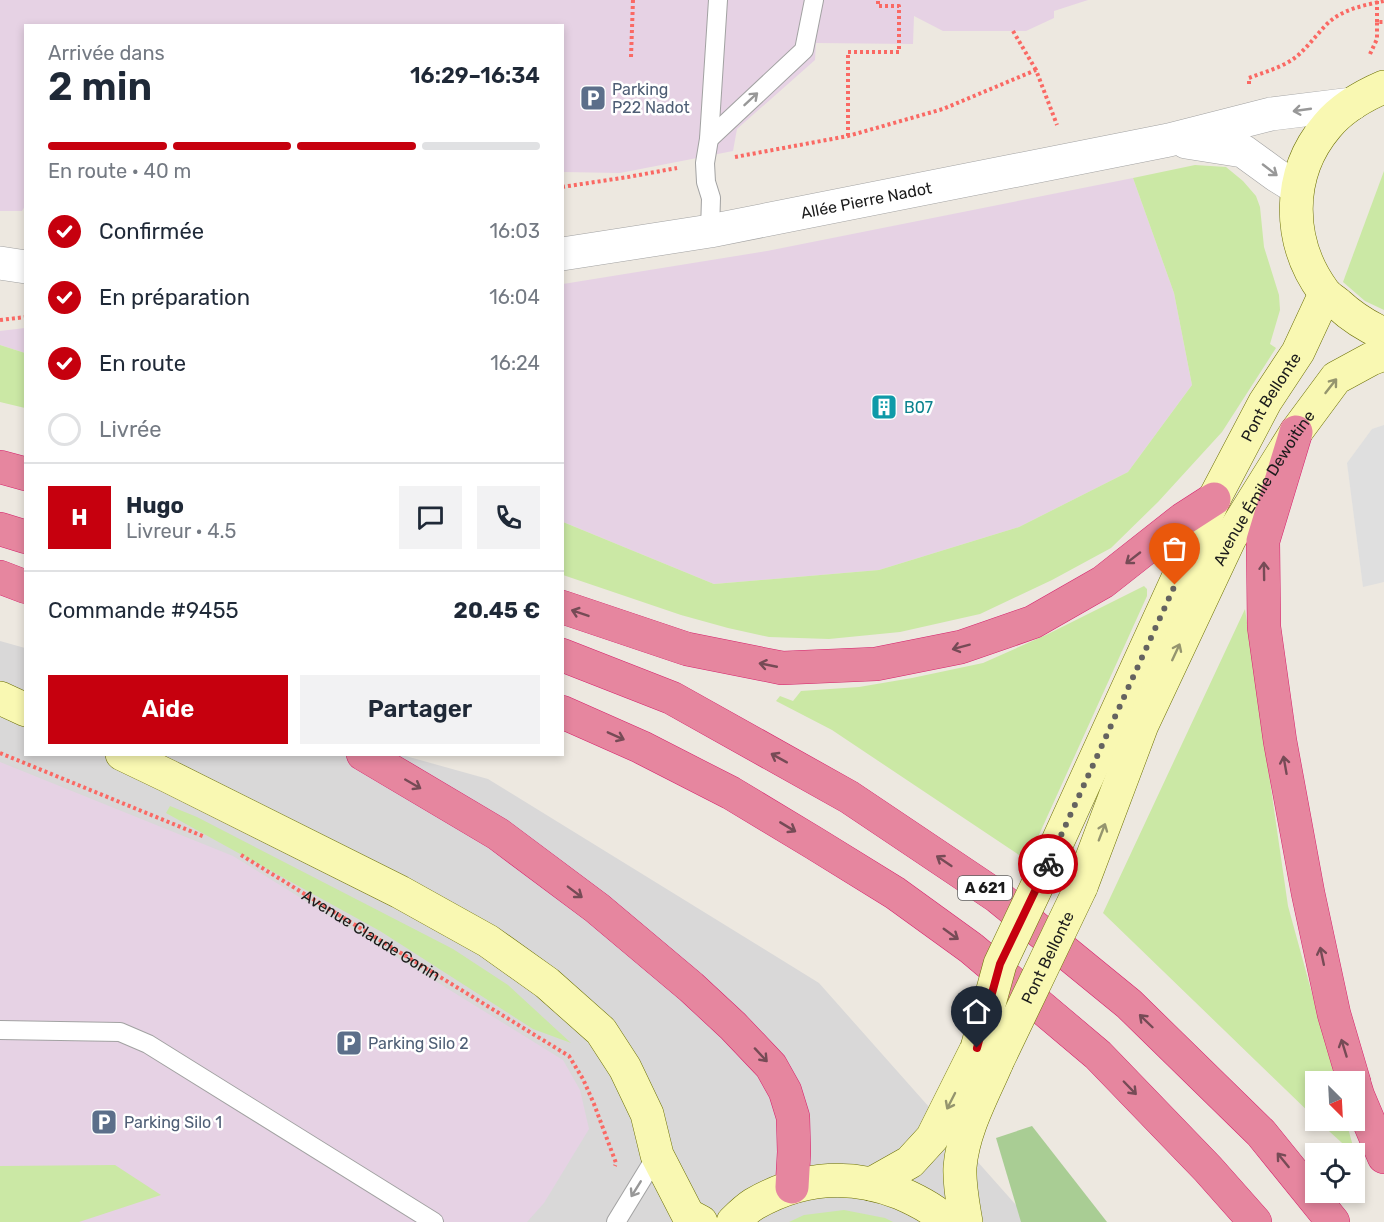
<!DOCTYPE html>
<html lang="fr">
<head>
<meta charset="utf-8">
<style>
  body { margin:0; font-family:Rubik,sans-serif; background:#f2f2f3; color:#1f2937; height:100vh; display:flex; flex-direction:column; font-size:22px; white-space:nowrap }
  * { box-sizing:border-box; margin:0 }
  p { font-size:20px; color:#747a83 }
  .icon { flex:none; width:33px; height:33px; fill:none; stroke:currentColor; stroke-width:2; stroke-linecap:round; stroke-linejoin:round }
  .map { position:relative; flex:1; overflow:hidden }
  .panel { position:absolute; left:24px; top:24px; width:540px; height:732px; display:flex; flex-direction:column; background:#fff; border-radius:0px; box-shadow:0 3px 9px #0003 }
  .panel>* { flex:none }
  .needle { width:39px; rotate:156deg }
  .tools { position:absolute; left:1305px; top:1071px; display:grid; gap:12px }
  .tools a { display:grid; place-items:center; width:60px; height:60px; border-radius:0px; background:#fff; box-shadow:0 3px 9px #0003; font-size:30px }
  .pin { position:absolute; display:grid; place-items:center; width:51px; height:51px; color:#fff; margin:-62px -26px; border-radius:50% 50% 50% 0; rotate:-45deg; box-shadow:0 0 6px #0007 }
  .pin .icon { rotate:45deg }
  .courier { position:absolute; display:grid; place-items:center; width:60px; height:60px; margin:-30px; border:4px solid #c6000e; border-radius:50%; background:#fff; color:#222; box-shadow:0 2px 8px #0007 }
  .summary em { font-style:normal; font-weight:600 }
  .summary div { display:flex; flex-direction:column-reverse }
  .summary { display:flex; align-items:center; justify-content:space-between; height:102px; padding:0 24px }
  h1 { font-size:39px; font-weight:600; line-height:45px }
  .bar { display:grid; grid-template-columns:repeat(4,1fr); gap:9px 6px; align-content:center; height:72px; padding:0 24px }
  .bar i { height:8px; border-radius:4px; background:#e0e1e3 }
  .bar .selected { background:#c6000e }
  .bar p { grid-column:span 4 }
  .line { display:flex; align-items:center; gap:15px; padding:0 24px; border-top:2px solid #e0e1e3 }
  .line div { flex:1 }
  .round { display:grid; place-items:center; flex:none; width:63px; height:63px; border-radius:0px; background:#f2f2f3 }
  ol { padding:0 24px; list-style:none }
  li { display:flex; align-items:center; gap:18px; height:66px }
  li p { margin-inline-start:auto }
  li .icon { padding:6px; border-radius:50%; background:#c6000e; color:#fff; stroke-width:4 }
  li:last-child { color:#747a83 }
  li i { width:33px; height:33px; border:3px solid #e0e1e3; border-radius:50% }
  .cta { display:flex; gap:12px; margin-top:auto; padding:12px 24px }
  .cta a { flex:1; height:69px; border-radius:0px; background:#c6000e; color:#fff; font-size:24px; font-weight:600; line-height:69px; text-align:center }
  .cta a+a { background:#f2f2f3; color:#1f2937 }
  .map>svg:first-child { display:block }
</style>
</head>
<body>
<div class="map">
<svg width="1384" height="1222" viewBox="0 0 1384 1222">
  <rect width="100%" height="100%" fill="#ede8e0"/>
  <path fill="#d9d8d8" d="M0,641L25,648L26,754L402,755L488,779L819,983L1031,1222H0Z"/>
  <g fill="#e6d2e4">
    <path d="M0,0H1088L1054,11V18L1026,31H943L914,16L913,44L816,43L815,60L737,129L733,151L620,173L563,172L562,26H26L25,206L22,211H0Z"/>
    <path d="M1133,178L1174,293L1192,385L1128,472L1019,527L879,570L714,584L563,522V284L767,251Z"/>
    <path d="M25,328V353L0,345V331Z"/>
    <path d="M0,762L233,856L563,1060L580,1090L589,1129L544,1203L527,1222H0Z"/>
  </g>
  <g fill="#cbe8a5">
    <path d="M1195,165L1226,167L1243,181L1256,196L1260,207L1264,247L1279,295L1280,310L1270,344L1276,348L1222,432L1158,502L1111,548L1052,580L980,614L900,632L829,639L769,637L728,628L681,615L563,575V522L714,584L879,570L1019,527L1128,472L1192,385L1174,293L1133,178Z"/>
    <path d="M1384,171V310L1365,301L1343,282Z"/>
    <path d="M0,345L25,353V408L0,402Z"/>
    <path d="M1144,586L1147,589V596L1038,837L1022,857L832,730L776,701L780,696L793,701L801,691L859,687L912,678L983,663L1048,634Z"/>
    <path d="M1245,609L1288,906L1336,1081L1316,1082L1315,1118L1103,913Z"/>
    <path d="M170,806L197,817L453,949L508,985L571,1043L533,1029L380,931L166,813Z"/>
    <path d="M1318,1121H1346L1356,1157L1354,1154L1353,1153Z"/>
    <path d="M115,1165L161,1195L79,1222H0V1166Z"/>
    <path d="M844,1210L885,1218L893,1222H789L804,1215Z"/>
  </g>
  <path fill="#a9cd94" d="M1032,1126L1107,1222H1021L996,1138Z"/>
  <path fill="#dfdfdf" d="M1384,425V582L1363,587L1347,463L1372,429Z"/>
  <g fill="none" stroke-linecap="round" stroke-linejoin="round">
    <defs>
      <g id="service">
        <path d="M709,139L804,50L814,0"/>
        <path d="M710,231L711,198L706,182L705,163L709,139L718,0"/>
        <path d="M0,1030L120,1032L148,1044L434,1222"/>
        <path d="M616,1222L657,1155"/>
      </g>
      <g id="minor">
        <path d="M1186,142L1243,151L1276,175L1297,188"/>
        <path id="s2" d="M562,254L710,231L1169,140L1271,114L1352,104"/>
        <path d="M0,263L26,267"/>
      </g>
      <g id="secondary">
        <path d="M1384,87C1363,96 1342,108 1327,126C1286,174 1287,242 1324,292C1328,297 1333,300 1338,304C1352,317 1366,326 1384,334"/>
        <path d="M0,698L26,710"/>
        <path d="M122,754L168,776L400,892L488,941L547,983L601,1031L625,1068L647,1114L657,1155L688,1215L701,1222"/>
        <path id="s3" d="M1047,865L1214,499L1265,402L1298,352L1325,294"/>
        <path id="s4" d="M1081,887L1142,725L1230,538L1296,432L1336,378L1371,359L1384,354"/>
        <path d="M871,1184L910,1162L932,1138L977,1048"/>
        <path d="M733,1222C739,1216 746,1209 754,1204C801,1177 850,1173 900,1193C916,1200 935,1209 947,1222"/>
        <path d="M966,1222C963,1204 959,1185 960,1167C963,1130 983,1095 997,1062"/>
      </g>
      <g id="motorway">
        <path d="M1296,432L1263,541L1264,627L1280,741L1308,893L1334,1014L1354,1082"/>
        <path d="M0,467L26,474"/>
        <path d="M0,529L26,537"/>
        <path d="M0,577L26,587"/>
        <path d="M562,607L687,649L782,668L876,664L961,647L1033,622L1103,582L1183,519L1214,499"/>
        <path d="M562,655L672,698L849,797L998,897L1129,1004L1261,1133L1333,1222"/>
        <path d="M562,712L641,747L731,793L814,843L895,893L971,948L1098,1055L1208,1169L1255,1222"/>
        <path d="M363,754L498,834L597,908L691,987L733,1026L771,1066L785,1091L793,1117L794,1152L792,1187"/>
        <path d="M1354,1083L1358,1096L1384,1157"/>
      </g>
    </defs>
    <use href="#service" stroke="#a2a2a2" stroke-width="20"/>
    <use href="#minor" stroke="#a2a2a2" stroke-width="34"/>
    <use href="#secondary" stroke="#6c7004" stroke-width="34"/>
    <use href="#motorway" stroke="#d5236c" stroke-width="34"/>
    <g stroke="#fa6964" stroke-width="4" stroke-dasharray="3 3" stroke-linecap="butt">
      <path d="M1377,22V0"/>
      <path d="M1013,31L1036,70"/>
      <path d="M1370,54L1377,39V22H1384"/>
      <path d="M631,57L633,0"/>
      <path d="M1249,84V78C1265,72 1283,67 1296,57C1308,47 1317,34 1328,23C1343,9 1365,5 1384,1"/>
      <path d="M848,136V52H899V6H878V0"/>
      <path d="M735,157L848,136L943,109L1036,70L1057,125"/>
      <path d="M562,187L628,177L677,168"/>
      <path d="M0,320L26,317"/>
      <path d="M0,753L205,837"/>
      <path id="s1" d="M241,855L569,1056L583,1079L594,1104L616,1163L615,1166"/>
    </g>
    <use href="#service" stroke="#fff" stroke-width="18"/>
    <use href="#minor" stroke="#fff" stroke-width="33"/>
    <use href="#secondary" stroke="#f9f8b2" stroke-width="33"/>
    <use href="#motorway" stroke="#e6869f" stroke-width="33"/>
    <defs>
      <g id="secondary-bridge">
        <path d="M977,1048L1000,964L1047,865"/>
        <path id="s5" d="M997,1062L1081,887"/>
      </g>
    </defs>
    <use href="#secondary-bridge" stroke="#6c7004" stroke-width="34" stroke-linecap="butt"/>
    <use href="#secondary-bridge" stroke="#f9f8b2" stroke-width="33"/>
  </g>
  <defs><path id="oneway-shaft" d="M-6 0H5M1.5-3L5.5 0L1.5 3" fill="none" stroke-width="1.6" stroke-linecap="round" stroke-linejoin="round" transform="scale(1.5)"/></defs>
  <g stroke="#989898">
    <use href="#oneway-shaft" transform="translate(751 99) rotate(-43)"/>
    <use href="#oneway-shaft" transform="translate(1302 110) rotate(172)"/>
    <use href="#oneway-shaft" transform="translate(1270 170) rotate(38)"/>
    <use href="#oneway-shaft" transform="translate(636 1189) rotate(122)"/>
  </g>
  <g stroke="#95956e">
    <use href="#oneway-shaft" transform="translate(1331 386) rotate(-52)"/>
    <use href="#oneway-shaft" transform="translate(1176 652) rotate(-65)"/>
    <use href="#oneway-shaft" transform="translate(1102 832) rotate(-69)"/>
    <use href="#oneway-shaft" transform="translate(951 1101) rotate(117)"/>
  </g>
  <g stroke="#764b56">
    <use href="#oneway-shaft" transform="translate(1133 558) rotate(142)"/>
    <use href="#oneway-shaft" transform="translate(1264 571) rotate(-91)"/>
    <use href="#oneway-shaft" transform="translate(580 613) rotate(-161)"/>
    <use href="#oneway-shaft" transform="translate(961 647) rotate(165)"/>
    <use href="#oneway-shaft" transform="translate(768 665) rotate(-169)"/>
    <use href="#oneway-shaft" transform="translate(616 736) rotate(24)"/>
    <use href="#oneway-shaft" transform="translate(779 758) rotate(-151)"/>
    <use href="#oneway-shaft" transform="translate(1285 765) rotate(-100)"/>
    <use href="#oneway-shaft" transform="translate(413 784) rotate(30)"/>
    <use href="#oneway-shaft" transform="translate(788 827) rotate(31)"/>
    <use href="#oneway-shaft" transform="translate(944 861) rotate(-146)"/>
    <use href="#oneway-shaft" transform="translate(575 892) rotate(37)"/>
    <use href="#oneway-shaft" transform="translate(951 934) rotate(36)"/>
    <use href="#oneway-shaft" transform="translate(1322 956) rotate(-102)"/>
    <use href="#oneway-shaft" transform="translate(1146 1021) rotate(-136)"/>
    <use href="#oneway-shaft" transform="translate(1344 1048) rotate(-107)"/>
    <use href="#oneway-shaft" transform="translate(761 1055) rotate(47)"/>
    <use href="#oneway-shaft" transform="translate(1130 1088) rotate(46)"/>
    <use href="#oneway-shaft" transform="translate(1283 1160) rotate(-129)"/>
  </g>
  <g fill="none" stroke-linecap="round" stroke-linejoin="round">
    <path stroke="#646360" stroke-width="6" stroke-dasharray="0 10.8" d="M1048,864L1175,585"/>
    <path stroke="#c6000e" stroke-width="8" d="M977,1048L1000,964L1048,864"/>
  </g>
  <defs>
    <symbol id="parking-square" viewBox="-11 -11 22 22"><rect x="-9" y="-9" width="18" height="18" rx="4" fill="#5c6f8a" stroke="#fff"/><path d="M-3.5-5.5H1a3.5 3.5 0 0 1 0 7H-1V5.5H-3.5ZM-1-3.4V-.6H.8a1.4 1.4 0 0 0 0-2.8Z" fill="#fff"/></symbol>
    <symbol id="building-square" viewBox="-11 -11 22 22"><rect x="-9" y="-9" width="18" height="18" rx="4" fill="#0f9aa8" stroke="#fff"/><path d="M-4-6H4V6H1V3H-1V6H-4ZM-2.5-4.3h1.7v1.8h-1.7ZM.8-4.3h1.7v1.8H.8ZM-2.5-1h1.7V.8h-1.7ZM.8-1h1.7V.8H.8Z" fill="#fff"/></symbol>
  </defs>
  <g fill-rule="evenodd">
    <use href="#parking-square" x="578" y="83" width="30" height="30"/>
    <use href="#building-square" x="869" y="392" width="30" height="30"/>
    <use href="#parking-square" x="334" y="1028" width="30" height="30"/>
    <use href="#parking-square" x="89" y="1107" width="30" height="30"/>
  </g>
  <g text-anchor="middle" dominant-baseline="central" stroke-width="5" stroke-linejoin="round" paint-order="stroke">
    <rect fill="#fff" stroke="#5f5f5f" stroke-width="1.5" x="958" y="876" width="54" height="24" rx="4.5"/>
    <g font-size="15" font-weight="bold" fill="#1b1b1b">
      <text x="985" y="888">A 621</text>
    </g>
    <g font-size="16" fill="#4e5e75" stroke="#fff" text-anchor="start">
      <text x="612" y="89">Parking<tspan x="612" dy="18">P22 Nadot</tspan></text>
      <text x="368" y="1043">Parking Silo 2</text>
      <text x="124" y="1122">Parking Silo 1</text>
    </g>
    <g font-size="16" fill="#1b1b1b" stroke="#fff">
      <text stroke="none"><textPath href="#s2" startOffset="309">Allée Pierre Nadot</textPath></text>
      <text stroke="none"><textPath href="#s3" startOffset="519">Pont Bellonte</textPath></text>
      <text stroke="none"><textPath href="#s4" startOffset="440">Avenue Émile Dewoitine</textPath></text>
      <text stroke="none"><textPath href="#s1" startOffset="153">Avenue Claude Gonin</textPath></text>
      <text stroke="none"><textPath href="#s5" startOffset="116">Pont Bellonte</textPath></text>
    </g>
    <g font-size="16" fill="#0d838f" stroke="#fff" text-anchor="start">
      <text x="904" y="407">B07</text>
    </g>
  </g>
</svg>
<div class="tools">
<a><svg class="needle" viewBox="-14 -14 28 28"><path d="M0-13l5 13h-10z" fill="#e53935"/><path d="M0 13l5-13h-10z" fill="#747a83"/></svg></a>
<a><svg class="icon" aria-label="locate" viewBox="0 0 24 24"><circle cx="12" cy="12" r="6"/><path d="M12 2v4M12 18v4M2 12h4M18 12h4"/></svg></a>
</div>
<div class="pin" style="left:1175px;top:585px;background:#ea580c"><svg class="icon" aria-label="bag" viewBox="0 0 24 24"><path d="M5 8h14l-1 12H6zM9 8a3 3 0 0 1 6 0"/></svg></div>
<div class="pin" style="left:977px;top:1048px;background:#1f2937"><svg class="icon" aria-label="home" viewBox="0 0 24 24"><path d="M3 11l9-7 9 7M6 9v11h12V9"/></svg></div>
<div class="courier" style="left:1048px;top:864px"><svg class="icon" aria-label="bike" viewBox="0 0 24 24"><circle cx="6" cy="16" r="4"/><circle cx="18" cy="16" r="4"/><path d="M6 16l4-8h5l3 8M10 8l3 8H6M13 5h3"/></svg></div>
<section class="panel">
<div class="summary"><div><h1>2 min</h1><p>Arrivée dans</p></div><em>16:29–16:34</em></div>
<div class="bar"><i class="selected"></i><i class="selected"></i><i class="selected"></i><i></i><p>En route · 40 m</p></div>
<ol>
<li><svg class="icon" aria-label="check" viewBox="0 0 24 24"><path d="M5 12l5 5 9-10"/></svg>Confirmée<p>16:03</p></li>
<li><svg class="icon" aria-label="check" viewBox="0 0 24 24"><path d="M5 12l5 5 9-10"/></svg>En préparation<p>16:04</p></li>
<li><svg class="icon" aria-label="check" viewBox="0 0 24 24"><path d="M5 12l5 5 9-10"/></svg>En route<p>16:24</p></li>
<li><i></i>Livrée</li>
</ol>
<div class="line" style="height:108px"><b class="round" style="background:#c6000e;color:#fff">H</b><div><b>Hugo</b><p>Livreur · 4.5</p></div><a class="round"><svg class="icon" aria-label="chat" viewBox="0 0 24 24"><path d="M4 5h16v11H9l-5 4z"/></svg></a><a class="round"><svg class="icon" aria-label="phone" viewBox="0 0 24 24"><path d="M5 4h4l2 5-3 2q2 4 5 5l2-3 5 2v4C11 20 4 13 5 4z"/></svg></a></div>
<div class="line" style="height:78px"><div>Commande #9455</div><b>20.45 €</b></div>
<div class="cta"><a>Aide</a><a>Partager</a></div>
</section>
</div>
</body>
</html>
